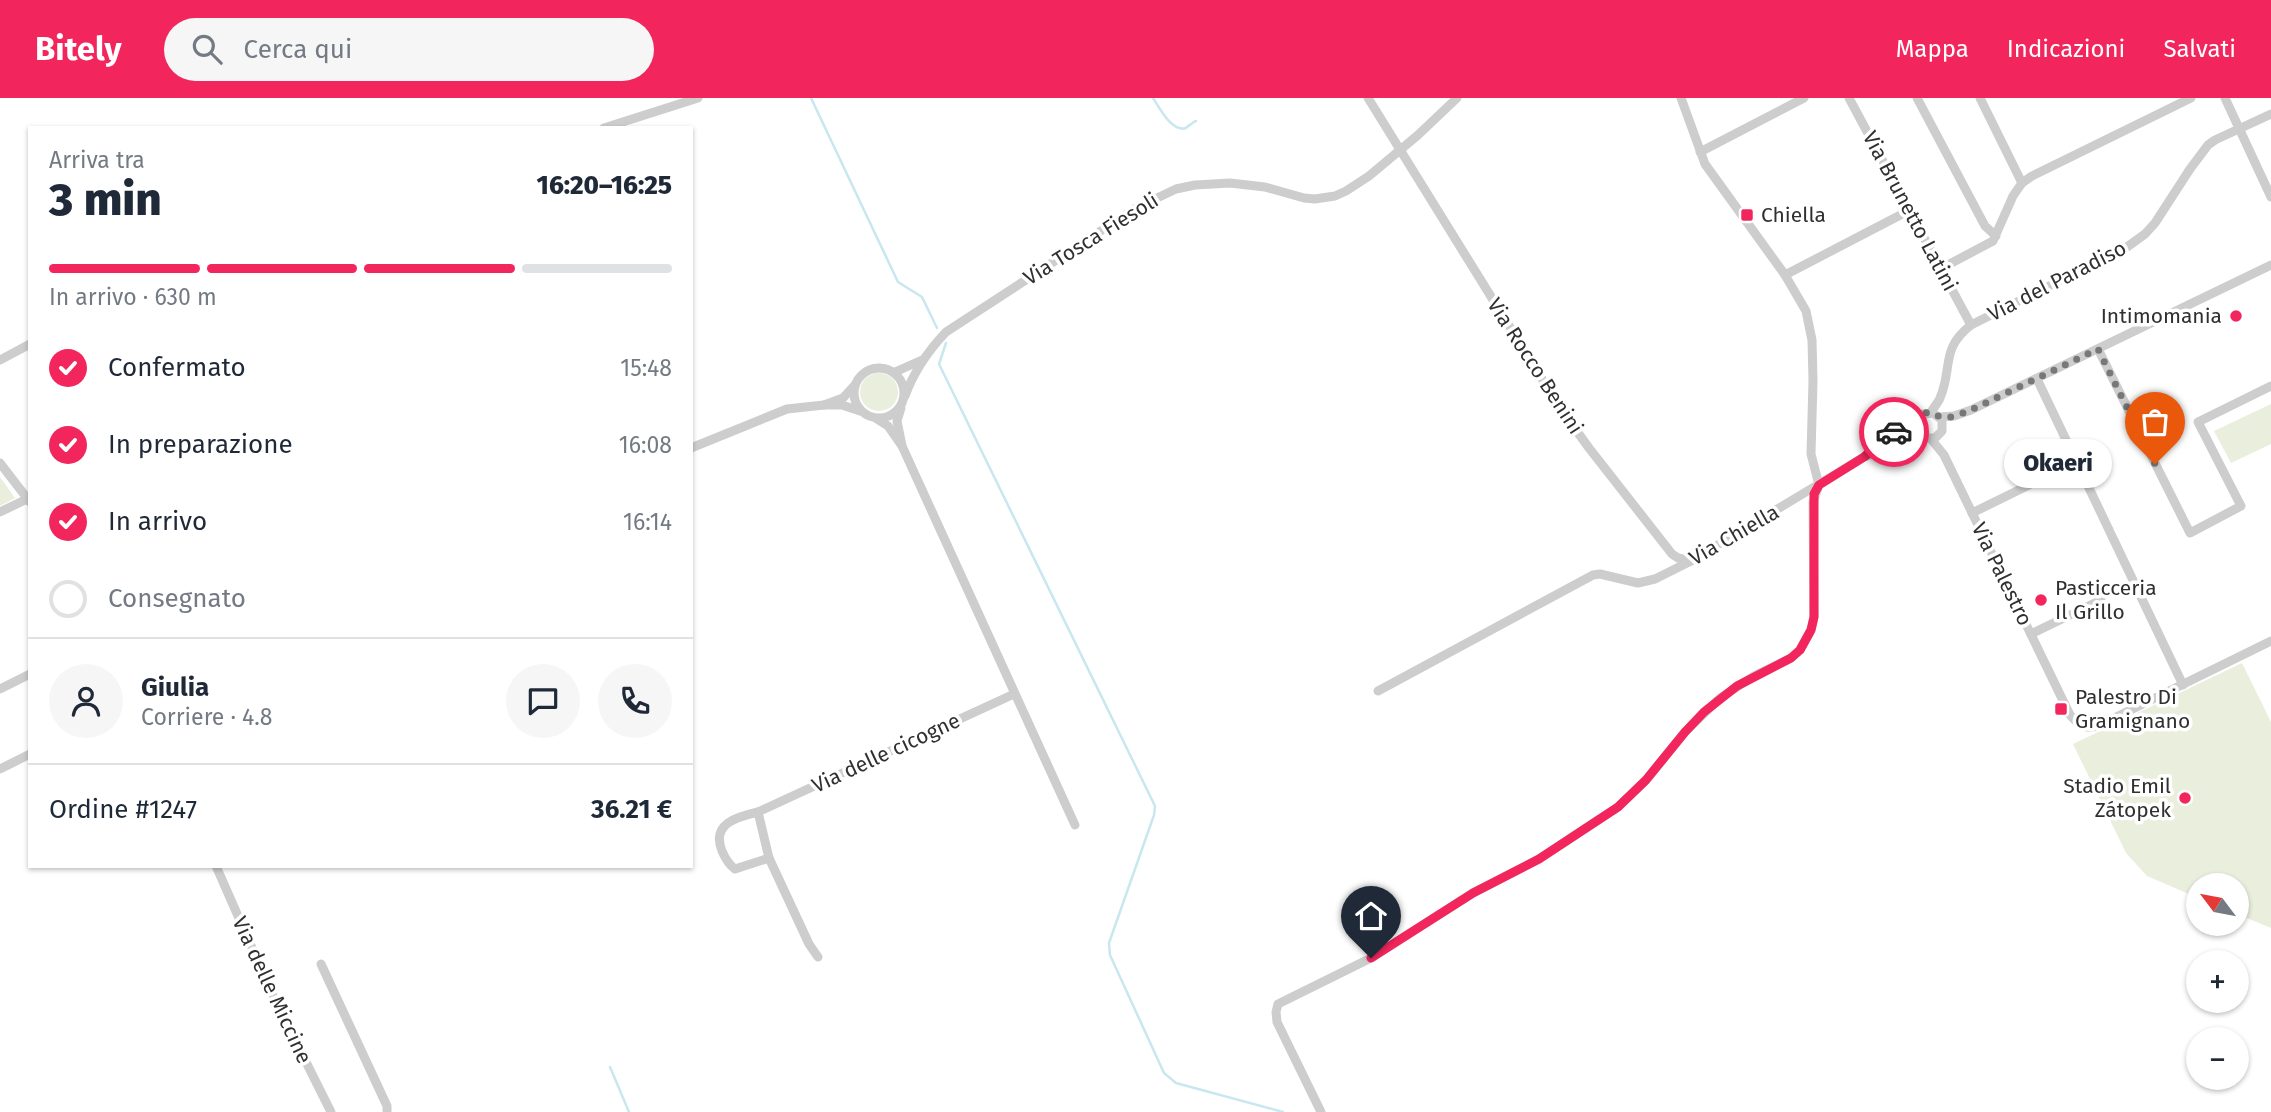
<!DOCTYPE html>
<html lang="it">
<head>
<meta charset="utf-8">
<style>
  body { margin:0; font-family:"Fira Sans",sans-serif; background:#f6f6f7; color:#1f2937; height:100vh; display:flex; flex-direction:column; font-size:26px; white-space:nowrap }
  * { box-sizing:border-box; margin:0 }
  p { font-size:23px; color:#747a83 }
  .icon { flex:none; width:38px; height:38px; fill:none; stroke:currentColor; stroke-width:2; stroke-linecap:round; stroke-linejoin:round }
  .map { position:relative; flex:1; overflow:hidden }
  .panel { position:absolute; left:28px; top:28px; width:665px; height:742px; display:flex; flex-direction:column; background:#fff; border-radius:0px; box-shadow:0 2px 5px #0004 }
  .panel>* { flex:none }
  .needle { width:46px; rotate:302deg }
  .buttons { position:absolute; left:2186px; top:775px; display:grid; gap:14px }
  .buttons a { display:grid; place-items:center; width:63px; height:63px; border-radius:50%; background:#fff; box-shadow:0 2px 5px #0004; font-size:35px }
  .pin { position:absolute; display:grid; place-items:center; width:60px; height:60px; color:#fff; margin:-72px -30px; border-radius:50% 50% 50% 0; rotate:-45deg; box-shadow:0 0 7px #0007 }
  .pin .icon { rotate:45deg }
  .courier { position:absolute; display:grid; place-items:center; width:70px; height:70px; margin:-35px; border:5px solid #f2265d; border-radius:50%; background:#fff; color:#222; box-shadow:0 2px 9px #0007 }
  .bubble { position:absolute; height:49px; border-radius:24px; background:#fff; box-shadow:0 2px 5px #0004; font-size:23px; font-weight:800; line-height:49px; text-align:center }
  .head em { font-style:normal; font-weight:800 }
  .head div { display:flex; flex-direction:column-reverse }
  .head { display:flex; align-items:center; justify-content:space-between; height:119px; padding:0 21px }
  h1 { font-size:46px; font-weight:800; line-height:52px }
  .bar { display:grid; grid-template-columns:repeat(4,1fr); gap:10px 7px; align-content:center; height:84px; padding:0 21px }
  .bar i { height:9px; border-radius:5px; background:#e0e1e3 }
  .bar .on { background:#f2265d }
  .bar p { grid-column:span 4 }
  .line { display:flex; align-items:center; gap:18px; padding:0 21px; border-top:2px solid #e0e1e3 }
  .line div { flex:1 }
  .round { display:grid; place-items:center; flex:none; width:74px; height:74px; border-radius:37px; background:#f6f6f7 }
  ol { padding:0 21px; list-style:none }
  li { display:flex; align-items:center; gap:21px; height:77px }
  li p { margin-inline-start:auto }
  li .icon { padding:7px; border-radius:50%; background:#f2265d; color:#fff; stroke-width:4 }
  li:last-child { color:#747a83 }
  li i { width:38px; height:38px; border:4px solid #e0e1e3; border-radius:50% }
  header { display:flex; align-items:center; gap:42px; box-sizing:border-box; height:98px; padding:0 35px; background:#f2265d; color:#fff }
  header strong { font-size:33px }
  nav { display:flex; gap:38px; margin-inline-start:auto; font-size:24px }
  .search { width:490px; height:63px; background:#f6f6f7; display:flex; align-items:center; gap:18px; box-sizing:border-box; padding:0 24px; border-radius:38px; color:#747a83; font-size:26px }
  .map>svg:first-child { display:block }
</style>
</head>
<body>
<header>
<strong>Bitely</strong>
<div class="search"><svg class="icon" aria-label="search" viewBox="0 0 24 24"><circle cx="10" cy="10" r="6"/><path d="M15 15l6 6"/></svg>Cerca qui</div>
<nav><a>Mappa</a><a>Indicazioni</a><a>Salvati</a></nav>
</header>
<div class="map">
<svg width="2271" height="1014" viewBox="0 0 2271 1014">
  <rect width="100%" height="100%" fill="#fff"/>
  <g fill="#e9eedd">
    <circle cx="879" cy="294" r="19"/>
    <path d="M2271,306V346L2231,365L2214,333Z"/>
    <path d="M0,379L15,400L0,408Z"/>
    <path d="M2242,565L2271,624V830L2237,816L2236,788H2198V800L2147,778L2126,755L2073,646Z"/>
  </g>
  <g fill="none" stroke-linecap="round" stroke-linejoin="round">
    <g stroke="#c8e7ef" stroke-width="2.5">
      <path d="M811,0L898,184L922,199L937,230"/>
      <path d="M1153,0C1159,9 1172,35 1186,30C1187,29 1195,23 1196,23"/>
      <path d="M946,245L939,266L1155,708L1154,717L1109,845L1110,857L1164,975L1176,985L1283,1014"/>
      <path d="M610,969L629,1014"/>
    </g>
    <g stroke="#cdcdcd" stroke-width="9">
      <path d="M1368,0L1560,310L1589,350L1672,456L1678,460L1691,463"/>
      <path d="M1681,0L1705,66L1785,177L1806,213L1812,242L1813,283L1811,356L1819,387"/>
      <path d="M1849,0L1971,227"/>
      <path d="M1917,0L1985,128L1996,138"/>
      <path d="M1980,0L2022,85"/>
      <path d="M2225,0L2271,99"/>
      <path d="M604,30L698,0"/>
      <path d="M1700,54L1804,0"/>
      <path d="M1942,170L1993,143L2013,98L2022,85L2032,78L2191,0"/>
      <path d="M1785,177L1910,112"/>
      <path d="M2098,251L2190,435L2241,408L2198,324L2271,288"/>
      <path d="M0,262L30,246"/>
      <circle cx="879" cy="295" r="25"/>
      <path d="M895,274L922,262"/>
      <path d="M2037,281L2183,587"/>
      <path d="M854,288L843,300L824,307H842L860,313"/>
      <path d="M905,298C914,273 928,253 946,234L1136,110L1176,91L1195,87L1230,85L1265,89L1304,100L1315,101L1335,98L1346,93L1369,78L1418,37L1457,0"/>
      <path d="M1931,314C1934,309 1938,305 1940,300C1953,270 1940,251 1971,227L2127,149L2145,136L2155,125L2190,71L2208,47L2215,42L2271,16"/>
      <path d="M1940,319L1954,318L1971,312L2271,167"/>
      <path d="M877,321L888,328L902,348L897,323L901,310"/>
      <path d="M1931,341L1944,357L2070,617C2078,626 2085,632 2098,628L2271,543"/>
      <path d="M902,348L1075,727"/>
      <path d="M691,350L787,311L824,307"/>
      <path d="M0,365L30,404"/>
      <path d="M0,414L27,401"/>
      <path d="M1972,415L2029,387"/>
      <path d="M2031,536L2101,502"/>
      <path d="M0,591L30,576"/>
      <path d="M1378,593L1593,477L1600,476L1638,485L1655,481L1691,463L1864,359L1893,335L1917,322L1923,316L1933,315L1942,322V333L1935,340H1917L1864,359"/>
      <path d="M0,671L30,656"/>
      <path d="M758,714L769,760L809,846L818,859"/>
      <path d="M769,760L735,771C728,766 725,760 722,753C711,726 736,719 758,714L1014,596"/>
      <path d="M216,768L274,900L331,1014"/>
      <path d="M321,866L387,1008V1014"/>
      <path d="M1321,1014L1277,924L1276,914L1278,906L1371,860L1473,795L1539,761L1618,709L1646,682L1685,634L1720,600L1754,578L1791,560L1800,552L1811,532L1814,519L1813,404L1819,387"/>
    </g>
  </g>
  <g fill="none" stroke-linecap="round" stroke-linejoin="round">
    <path stroke="#787878" stroke-width="7" stroke-dasharray="0 12.6" d="M1894,334L1917,322L1925,315C1933,314 1935,318 1942,319C1951,321 1962,315 1971,312L2098,251L2155,366"/>
    <path stroke="#f2265d" stroke-width="9" d="M1371,860L1473,795L1539,761L1618,709L1646,682L1685,634L1704,614L1737,588L1791,560L1800,552L1811,532L1814,519V396L1819,387L1864,359L1894,334"/>
  </g>
  <g fill="#f2265d" stroke="#fff" stroke-width="2.5">
    <rect x="1740" y="110" width="14" height="14" rx="3.5"/>
    <circle cx="2236" cy="218" r="7"/>
    <circle cx="2041" cy="502" r="7"/>
    <rect x="2054" y="604" width="14" height="14" rx="3.5"/>
    <circle cx="2185" cy="700" r="7"/>
  </g>
  <g text-anchor="middle" dominant-baseline="central" stroke-width="7" stroke-linejoin="round" paint-order="stroke">
    <g font-size="21" fill="#303030" stroke="#fff">
      <text transform="translate(1910 113) rotate(62)">Via Brunetto Latini</text>
      <text transform="translate(1091 141) rotate(-32)">Via Tosca Fiesoli</text>
      <text transform="translate(2057 183) rotate(-27)">Via del Paradiso</text>
      <text transform="translate(1535 268) rotate(57)">Via Rocco Benini</text>
      <text transform="translate(1734 437) rotate(-30)">Via Chiella</text>
      <text transform="translate(2002 476) rotate(64)">Via Palestro</text>
      <text transform="translate(886 655) rotate(-25)">Via delle cicogne</text>
      <text transform="translate(272 892) rotate(65)">Via delle Miccine</text>
    </g>
    <g font-size="21" fill="#303030" stroke="#fff" text-anchor="start">
      <text x="1761" y="117">Chiella</text>
      <text x="2222" y="218" text-anchor="end">Intimomania</text>
      <text x="2055" y="490">Pasticceria<tspan x="2055" dy="24">Il Grillo</tspan></text>
      <text x="2075" y="599">Palestro Di<tspan x="2075" dy="24">Gramignano</tspan></text>
      <text x="2171" y="688" text-anchor="end">Stadio Emil<tspan x="2171" dy="24">Zátopek</tspan></text>
    </g>
  </g>
</svg>
<div class="buttons">
<a><svg class="needle" viewBox="-14 -14 28 28"><path d="M0-13l5 13h-10z" fill="#e53935"/><path d="M0 13l5-13h-10z" fill="#747a83"/></svg></a>
<a>+</a>
<a>−</a>
</div>
<div class="pin" style="left:2155px;top:366px;background:#ea580c"><svg class="icon" aria-label="bag" viewBox="0 0 24 24"><path d="M5 8h14l-1 12H6zM9 8a3 3 0 0 1 6 0"/></svg></div>
<div class="pin" style="left:1371px;top:860px;background:#1f2937"><svg class="icon" aria-label="home" viewBox="0 0 24 24"><path d="M3 11l9-7 9 7M6 9v11h12V9"/></svg></div>
<div class="courier" style="left:1894px;top:334px"><svg class="icon" aria-label="car" viewBox="0 0 24 24"><path d="M5 17H2v-5l4-1 3-4h7l3 4 3 1v5h-3M9 17h6M6 11h13"/><circle cx="7" cy="17" r="2"/><circle cx="17" cy="17" r="2"/></svg></div>
<div class="bubble" style="left:2004px;top:341px;width:108px">Okaeri</div>
<section class="panel">
<div class="head"><div><h1>3 min</h1><p>Arriva tra</p></div><em>16:20–16:25</em></div>
<div class="bar"><i class="on"></i><i class="on"></i><i class="on"></i><i></i><p>In arrivo · 630 m</p></div>
<ol>
<li><svg class="icon" aria-label="check" viewBox="0 0 24 24"><path d="M5 12l5 5 9-10"/></svg>Confermato<p>15:48</p></li>
<li><svg class="icon" aria-label="check" viewBox="0 0 24 24"><path d="M5 12l5 5 9-10"/></svg>In preparazione<p>16:08</p></li>
<li><svg class="icon" aria-label="check" viewBox="0 0 24 24"><path d="M5 12l5 5 9-10"/></svg>In arrivo<p>16:14</p></li>
<li><i></i>Consegnato</li>
</ol>
<div class="line" style="height:126px"><a class="round"><svg class="icon" aria-label="person" viewBox="0 0 24 24"><circle cx="12" cy="8" r="4"/><path d="M4 21q1-7 8-7t8 7"/></svg></a><div><b>Giulia</b><p>Corriere · 4.8</p></div><a class="round"><svg class="icon" aria-label="chat" viewBox="0 0 24 24"><path d="M4 5h16v11H9l-5 4z"/></svg></a><a class="round"><svg class="icon" aria-label="phone" viewBox="0 0 24 24"><path d="M5 4h4l2 5-3 2q2 4 5 5l2-3 5 2v4C11 20 4 13 5 4z"/></svg></a></div>
<div class="line" style="height:91px"><div>Ordine #1247</div><b>36.21 €</b></div>
</section>
</div>
</body>
</html>
